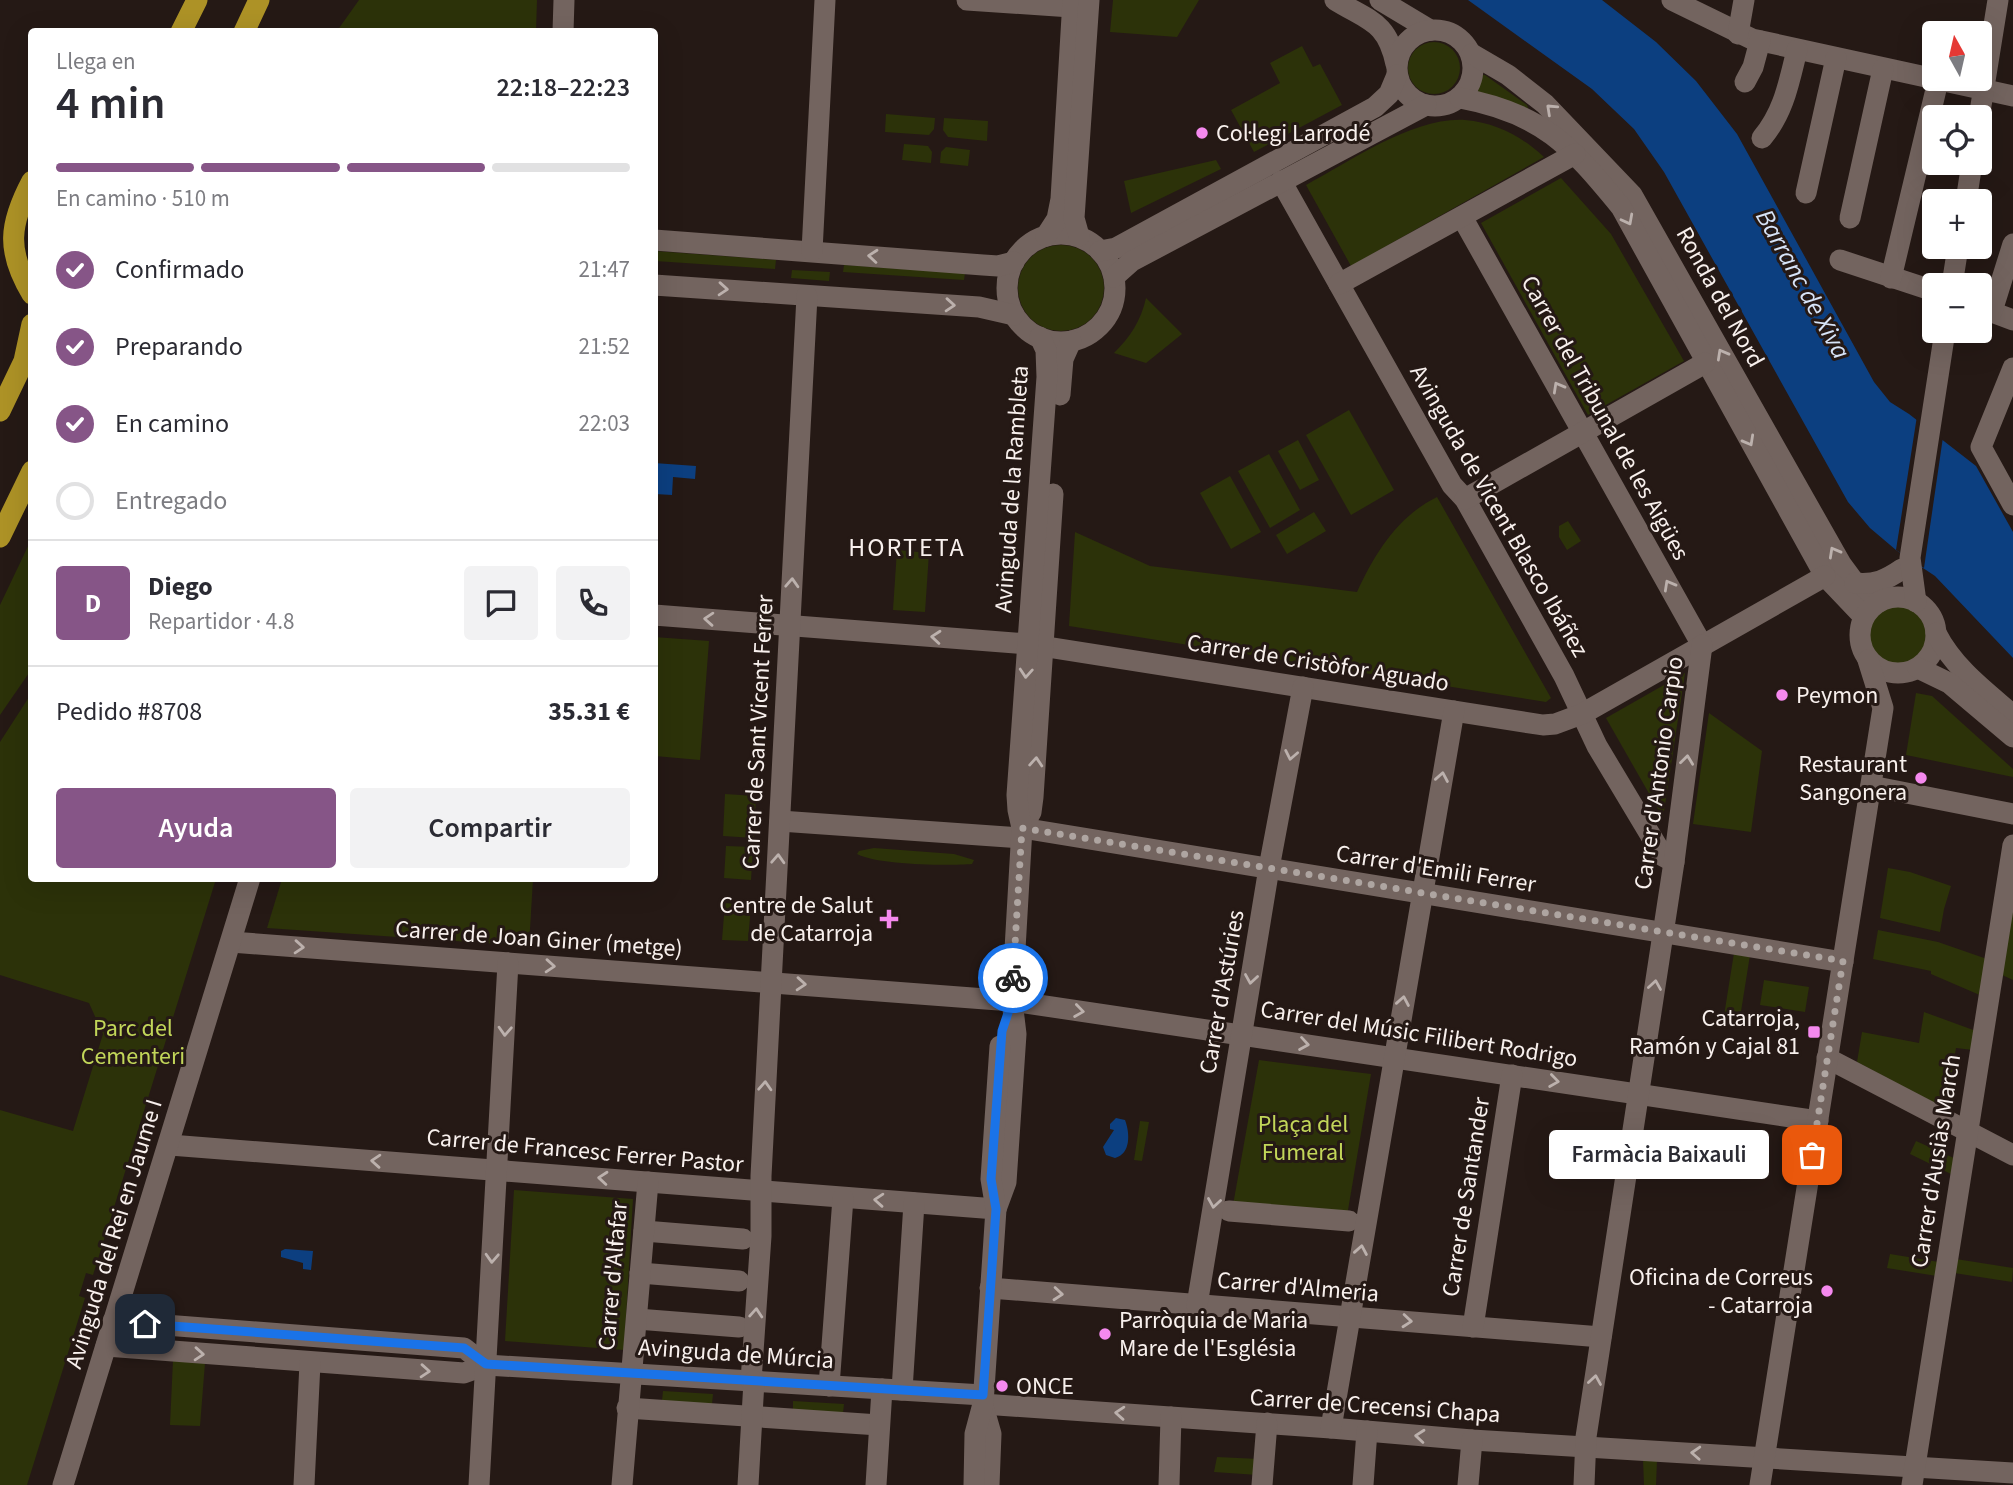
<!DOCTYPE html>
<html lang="es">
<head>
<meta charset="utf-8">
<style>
  body { margin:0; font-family:"Source Sans 3",sans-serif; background:#f2f2f3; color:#2b2b33; height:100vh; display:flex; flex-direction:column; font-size:26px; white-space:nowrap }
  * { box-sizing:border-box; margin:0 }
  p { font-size:23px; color:#7c7c81 }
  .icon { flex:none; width:38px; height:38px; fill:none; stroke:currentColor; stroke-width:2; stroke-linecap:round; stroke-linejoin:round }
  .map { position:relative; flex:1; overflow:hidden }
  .panel { position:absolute; left:28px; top:28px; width:630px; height:854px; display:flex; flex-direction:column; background:#fff; border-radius:7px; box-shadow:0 7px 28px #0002 }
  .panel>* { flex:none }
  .needle { width:46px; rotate:352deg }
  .controls { position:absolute; left:1922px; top:21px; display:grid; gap:14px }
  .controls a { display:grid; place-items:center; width:70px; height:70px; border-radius:7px; background:#fff; box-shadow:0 7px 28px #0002; font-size:35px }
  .pin { position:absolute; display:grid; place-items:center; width:60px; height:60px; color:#fff; margin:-30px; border-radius:14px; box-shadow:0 4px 10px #0006 }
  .courier { position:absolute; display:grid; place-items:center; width:70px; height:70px; margin:-35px; border:5px solid #1a73e8; border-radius:50%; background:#fff; color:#222; box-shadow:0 2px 9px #0007 }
  .bubble { position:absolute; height:49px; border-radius:7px; background:#fff; box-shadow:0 7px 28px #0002; font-size:23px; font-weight:600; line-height:49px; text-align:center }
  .overview em { font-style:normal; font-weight:600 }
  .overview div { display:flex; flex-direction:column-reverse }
  .overview { display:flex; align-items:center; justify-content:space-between; height:119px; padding:0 28px }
  h1 { font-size:46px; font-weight:600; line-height:52px }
  .bar { display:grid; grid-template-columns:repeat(4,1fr); gap:10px 7px; align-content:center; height:84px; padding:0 28px }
  .bar i { height:9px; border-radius:5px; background:#e1e1e2 }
  .bar .active { background:#865587 }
  .bar p { grid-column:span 4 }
  .line { display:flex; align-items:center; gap:18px; padding:0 28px; border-top:2px solid #e1e1e2 }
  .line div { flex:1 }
  .round { display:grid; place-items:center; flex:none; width:74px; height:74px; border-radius:7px; background:#f2f2f3 }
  ol { padding:0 28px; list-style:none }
  li { display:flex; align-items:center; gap:21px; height:77px }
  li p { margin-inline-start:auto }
  li .icon { padding:7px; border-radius:50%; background:#865587; color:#fff; stroke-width:4 }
  li:last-child { color:#7c7c81 }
  li i { width:38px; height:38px; border:4px solid #e1e1e2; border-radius:50% }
  .action { display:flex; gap:14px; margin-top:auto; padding:14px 28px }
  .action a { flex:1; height:80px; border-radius:7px; background:#865587; color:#fff; font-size:28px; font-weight:600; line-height:80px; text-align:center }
  .action a+a { background:#f2f2f3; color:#2b2b33 }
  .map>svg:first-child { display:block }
</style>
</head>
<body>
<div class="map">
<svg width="2013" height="1485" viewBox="0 0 2013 1485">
  <rect width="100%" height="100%" fill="#251915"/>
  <g fill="#2c3209">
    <path d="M359,0H537L536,31H337Z"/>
    <path d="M1113,0H1199L1177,37L1110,32Z"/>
    <circle cx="1434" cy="68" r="26"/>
    <path d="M1302,46L1313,67L1320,64L1342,105L1254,152L1231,110L1280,83L1270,63Z"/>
    <path d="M1481,75H1485L1527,105L1529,111L1475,92Z"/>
    <path d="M886,114L935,118L934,129L929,135L885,132Z"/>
    <path d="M944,118L988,121L987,141L948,137L943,130Z"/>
    <path d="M1465,120C1497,123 1521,136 1544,157L1351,266L1306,185C1351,161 1413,117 1465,120Z"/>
    <path d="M904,144L928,146L932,152L931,163L902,160Z"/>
    <path d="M946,147L970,150L968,166L940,163L941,152Z"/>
    <path d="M1216,160L1221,169L1131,213L1124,181Z"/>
    <path d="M1561,178L1611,234L1684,361L1588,415L1481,223Z"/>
    <circle cx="1061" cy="288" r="43"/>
    <path d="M654,251L776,260L775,269L655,261Z"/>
    <path d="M844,265L965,273L964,280L843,272Z"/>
    <path d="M792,270L830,272L829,281L791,278Z"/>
    <path d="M1146,298L1182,334L1146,363L1114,353C1130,337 1141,321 1146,298Z"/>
    <path d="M1349,410L1394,490L1351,515L1306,435Z"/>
    <path d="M1298,440L1319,480L1300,490L1278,451Z"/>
    <path d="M1269,454L1300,510L1270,528L1238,471Z"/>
    <path d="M1230,476L1261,532L1231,549L1200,493Z"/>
    <path d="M1437,497L1551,698L1546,702L1069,626L1075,532L1150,566L1357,592C1375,553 1398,516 1437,497Z"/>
    <path d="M1314,512L1326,531L1287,554L1276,535Z"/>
    <path d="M1568,521L1581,541L1567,550L1559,537V526Z"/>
    <path d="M31,540V670L0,715V605Z"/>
    <path d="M897,550L929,553L925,612L893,610Z"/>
    <circle cx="1896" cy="635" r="30"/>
    <path d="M654,637L709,641L700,760L655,756Z"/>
    <path d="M1685,673L1663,818L1606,718Z"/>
    <path d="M1916,693L1932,696L2013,769V777L1906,755Z"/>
    <path d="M31,694L32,878L216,879L93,1275L86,1273L79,1296L85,1298L27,1485H0V1110L73,1131L103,1034L89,1003L0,975V742Z"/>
    <path d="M1709,713L1762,751L1751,832L1693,824Z"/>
    <path d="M725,794L756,796L754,838L723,836Z"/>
    <path d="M726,846L753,847L751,880L724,878Z"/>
    <path d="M874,848L954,854L974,860L972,864C947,866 878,865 857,854L859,851Z"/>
    <path d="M1888,868L1910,872L1951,886L1944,909L1940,932L1880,918Z"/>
    <path d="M282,879H533L529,946L267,928Z"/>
    <path d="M2013,902V980L2002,975Z"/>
    <path d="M725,903L751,905L748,941L722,940Z"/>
    <path d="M1878,930L1938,942L1987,959L1982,996L1931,974V971L1873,959Z"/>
    <path d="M1734,953L1750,955L1739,1024L1723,1022Z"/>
    <path d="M1764,980L1809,987L1805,1012L1760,1005Z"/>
    <path d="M1924,1012L1976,1031L1973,1050L1956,1048L1946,1109L1857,1062L1862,1032L1919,1043Z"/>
    <path d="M1259,1060L1371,1074L1347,1216L1233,1205Z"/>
    <path d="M1140,1121L1149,1122L1142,1161L1134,1160Z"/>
    <path d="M1916,1141L1956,1159L1953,1175L1910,1154Z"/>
    <path d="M514,1190L633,1199L624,1350L505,1341Z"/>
    <path d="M1890,1254L1939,1262L1937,1276L1887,1268Z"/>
    <path d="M1956,1259L2013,1268L2012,1282L1954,1273Z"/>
    <path d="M173,1360L205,1363L200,1426L170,1425Z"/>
    <path d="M663,1391L713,1394L712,1404L662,1401Z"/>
    <path d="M793,1401L844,1404L843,1413L793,1410Z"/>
    <path d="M1217,1457L1259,1459L1258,1475L1214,1472Z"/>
    <path d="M1643,1459L1657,1460L1656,1485H1644Z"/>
  </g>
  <g fill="#0c3f80">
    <path d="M1468,0H1602L1656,42L1696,81L1737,134L1874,382L1890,402L1909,414L1976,466L2013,532V658L1935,576L1896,550L1870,528L1848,502L1664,172L1634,129L1592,89Z"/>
    <path d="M654,463L696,466L695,479L673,477L672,495L655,494Z"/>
    <path d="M1116,1118L1125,1120C1130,1133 1131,1154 1115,1158L1106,1155L1103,1147L1114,1130L1110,1129V1124Z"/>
    <path d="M285,1249L313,1251L311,1270L303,1269V1263L281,1257V1251Z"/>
  </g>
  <path fill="#251915" d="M1917,416L1943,437L1924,568L1896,550Z"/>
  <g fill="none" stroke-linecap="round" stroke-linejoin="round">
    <g stroke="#73645f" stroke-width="21">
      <path d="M967,0L1086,8"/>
      <path d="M1335,0C1369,21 1387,21 1396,64"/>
      <path d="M1380,0L1430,30"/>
      <path d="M1672,0L1752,39L2013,96"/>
      <circle cx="1435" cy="68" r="38"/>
      <path d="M563,32L564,0"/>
      <path d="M1738,34L1744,0"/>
      <path d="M1472,54L1508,75L1545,104L1632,195L1841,564L1855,583L1879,602"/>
      <path d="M1745,82L1753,67L1760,41"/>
      <path d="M1460,98C1542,113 1570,145 1621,207L1825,576L1864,617"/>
      <path d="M1979,118L1998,0"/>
      <path d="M1762,138C1784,112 1789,82 1797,50"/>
      <path d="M1281,181L1452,485L1465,499L1564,676L1597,746L1663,856L1674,862"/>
      <path d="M1806,193L1836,58"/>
      <path d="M1966,201L1972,163"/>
      <path d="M1462,217L1702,645"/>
      <path d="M1850,218L1883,69"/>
      <circle cx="1061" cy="288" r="54"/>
      <path d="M1046,236L1057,219L1061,199L1073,0"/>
      <path d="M1079,236L1074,218L1089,0"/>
      <path d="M654,240L983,265L998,266L1014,262"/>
      <path d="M812,251L825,0"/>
      <path d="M1100,251L1116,248L1375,107L1389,94L1397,75"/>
      <path d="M1840,260L1934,291"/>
      <path d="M1114,277L1132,261L1426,105"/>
      <path d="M1891,278L1938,81"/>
      <path d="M1339,284L1575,154"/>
      <path d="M654,285L979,307L1014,315"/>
      <path d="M1952,285L1958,247"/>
      <path d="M1981,308L2013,320"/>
      <path d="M1992,311L2013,244"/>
      <path d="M2013,368L1981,447L2013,505"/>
      <path d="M1060,395L1063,359L1071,341"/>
      <path d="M1465,499L1705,363"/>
      <path d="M1855,583C1875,585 1886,580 1902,569"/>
      <circle cx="1898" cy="635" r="38"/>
      <path d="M1916,602L1910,558L1945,331"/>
      <path d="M654,615L1028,644L1543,725L1555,724L1582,714L1825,576"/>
      <path d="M1936,633C1954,668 1984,690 2013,715"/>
      <path d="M1918,668L1949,683L2013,737"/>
      <path d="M1871,786L2013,814"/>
      <path d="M780,821L1021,838"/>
      <path d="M1023,826L1031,812L1033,797L1053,494"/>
      <path d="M1022,828L1843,962"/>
      <path d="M231,942L1012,1001L1818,1121"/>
      <path d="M1827,1058L2013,1155"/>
      <path d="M170,1145L996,1209"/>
      <path d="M996,1209L1006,1182L1016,1034L1012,1001L1022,828L1018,810L1017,795L1047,377L1046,350L1040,337"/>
      <path d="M1229,1211L1349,1221"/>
      <path d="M644,1231L743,1239"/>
      <path d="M640,1273L739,1281"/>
      <path d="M990,1288L1601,1337"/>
      <path d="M1197,1305L1269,868L1303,687"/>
      <path d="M637,1319L739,1327"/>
      <path d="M113,1321L464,1348L486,1365"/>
      <path d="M1473,1327L1512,1075"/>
      <path d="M106,1346L464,1373L486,1365L983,1395"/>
      <path d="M751,1381L761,1236V1176L807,296"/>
      <path d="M829,1386L843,1198"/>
      <path d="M902,1390L914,1203"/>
      <path d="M983,1404L1331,1428L1472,1440L2013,1473"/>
      <path d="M983,1406L991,1434L989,1485"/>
      <path d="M627,1408L879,1425"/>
      <path d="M1331,1428L1454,711"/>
      <path d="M63,1485L250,878"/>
      <path d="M304,1485L310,1363"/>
      <path d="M479,1485L508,963"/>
      <path d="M622,1485L648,1182"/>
      <path d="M748,1485L754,1381"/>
      <path d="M876,1485L882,1389"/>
      <path d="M974,1485L975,1434L983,1404L996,1209L991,1179L1000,1046"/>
      <path d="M1169,1485L1171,1417"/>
      <path d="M1262,1485L1267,1423"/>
      <path d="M1363,1485L1367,1431"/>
      <path d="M1468,1485L1472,1440"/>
      <path d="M1584,1485L1586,1437L1674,862L1702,645"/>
      <path d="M1760,1485L1883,708L1868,660"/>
      <path d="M1912,1485L2013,845"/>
    </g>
    <g stroke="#ad9226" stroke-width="21">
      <path d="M181,32L197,0"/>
      <path d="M244,32L259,0"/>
      <path d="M32,181C9,224 6,251 32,294"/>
      <path d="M0,411L24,361L32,324"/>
      <path d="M0,537L32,471"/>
    </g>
  </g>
  <defs><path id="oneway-chevron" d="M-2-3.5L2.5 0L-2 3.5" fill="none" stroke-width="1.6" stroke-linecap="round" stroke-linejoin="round" transform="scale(1.75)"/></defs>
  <g stroke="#bcb1ad">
    <use href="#oneway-chevron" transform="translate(1551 109) rotate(-137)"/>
    <use href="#oneway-chevron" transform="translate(1628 220) rotate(62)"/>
    <use href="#oneway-chevron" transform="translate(873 256) rotate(-175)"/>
    <use href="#oneway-chevron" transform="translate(723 289) rotate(4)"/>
    <use href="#oneway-chevron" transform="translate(950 305) rotate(4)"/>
    <use href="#oneway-chevron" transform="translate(1722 354) rotate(-119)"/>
    <use href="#oneway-chevron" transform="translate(1558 387) rotate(-119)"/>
    <use href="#oneway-chevron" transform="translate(1749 441) rotate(61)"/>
    <use href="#oneway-chevron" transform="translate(1834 552) rotate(-119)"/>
    <use href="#oneway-chevron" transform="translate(792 583) rotate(-87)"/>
    <use href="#oneway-chevron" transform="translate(1669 585) rotate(-119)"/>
    <use href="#oneway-chevron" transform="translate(709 619) rotate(-176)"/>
    <use href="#oneway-chevron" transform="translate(936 637) rotate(-175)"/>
    <use href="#oneway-chevron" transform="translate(1026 673) rotate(94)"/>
    <use href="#oneway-chevron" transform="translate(1291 755) rotate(101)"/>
    <use href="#oneway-chevron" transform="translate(1687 760) rotate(-83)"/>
    <use href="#oneway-chevron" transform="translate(1036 762) rotate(-86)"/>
    <use href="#oneway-chevron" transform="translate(1442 777) rotate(-80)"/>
    <use href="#oneway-chevron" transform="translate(778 859) rotate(-87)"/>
    <use href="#oneway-chevron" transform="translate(299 947) rotate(4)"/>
    <use href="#oneway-chevron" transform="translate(550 966) rotate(4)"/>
    <use href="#oneway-chevron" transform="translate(1251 979) rotate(99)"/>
    <use href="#oneway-chevron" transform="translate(801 984) rotate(4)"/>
    <use href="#oneway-chevron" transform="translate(1655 985) rotate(-81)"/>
    <use href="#oneway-chevron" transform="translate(1403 1001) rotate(-80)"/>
    <use href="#oneway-chevron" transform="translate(1079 1011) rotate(8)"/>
    <use href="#oneway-chevron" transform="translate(505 1031) rotate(93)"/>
    <use href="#oneway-chevron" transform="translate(1304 1044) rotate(9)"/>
    <use href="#oneway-chevron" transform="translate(1554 1081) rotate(8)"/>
    <use href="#oneway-chevron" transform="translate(765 1086) rotate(-87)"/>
    <use href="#oneway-chevron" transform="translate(376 1161) rotate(-176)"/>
    <use href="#oneway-chevron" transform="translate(603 1178) rotate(-175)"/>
    <use href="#oneway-chevron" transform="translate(879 1200) rotate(-176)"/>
    <use href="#oneway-chevron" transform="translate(1214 1203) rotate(99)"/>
    <use href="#oneway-chevron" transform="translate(1361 1250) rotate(-80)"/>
    <use href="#oneway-chevron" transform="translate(492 1258) rotate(93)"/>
    <use href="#oneway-chevron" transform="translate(1058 1294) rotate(5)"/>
    <use href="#oneway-chevron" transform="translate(756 1313) rotate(-86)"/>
    <use href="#oneway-chevron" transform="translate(1407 1321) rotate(5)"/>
    <use href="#oneway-chevron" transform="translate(199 1354) rotate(4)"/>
    <use href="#oneway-chevron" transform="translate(425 1371) rotate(4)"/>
    <use href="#oneway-chevron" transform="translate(1595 1380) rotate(-81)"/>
    <use href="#oneway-chevron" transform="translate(1120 1413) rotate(-176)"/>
    <use href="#oneway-chevron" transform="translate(1420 1436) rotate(-175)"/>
    <use href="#oneway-chevron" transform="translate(1696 1453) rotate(-177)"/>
  </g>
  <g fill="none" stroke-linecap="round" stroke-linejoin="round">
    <path stroke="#aea5a1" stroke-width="7" stroke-dasharray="0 12.6" d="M1013,978L1022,828L1843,961L1812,1155"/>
    <path stroke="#1a73e8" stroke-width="9" d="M145,1324L464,1348L486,1364L983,1395L996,1209L991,1179L1002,1031L1012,1001L1013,978"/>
  </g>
  <g fill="#f589ee" stroke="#251915" stroke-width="2.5">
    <circle cx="1202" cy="133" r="7"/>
    <circle cx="1782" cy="695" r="7"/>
    <circle cx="1921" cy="778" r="7"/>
    <path d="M885.5 908.5h7v7h7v7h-7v7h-7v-7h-7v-7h7z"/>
    <rect x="1807" y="1025" width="14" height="14" rx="3.5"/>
    <circle cx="1827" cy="1291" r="7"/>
    <circle cx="1105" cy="1334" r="7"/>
    <circle cx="1002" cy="1386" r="7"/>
  </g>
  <g text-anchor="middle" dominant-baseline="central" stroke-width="6" stroke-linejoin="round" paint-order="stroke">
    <g font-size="24" fill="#f8f0ed" stroke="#251915" text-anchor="start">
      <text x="1216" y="133">Col·legi Larrodé</text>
      <text x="1796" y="695">Peymon</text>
      <text x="1907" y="764" text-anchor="end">Restaurant<tspan x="1907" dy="28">Sangonera</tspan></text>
      <text x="873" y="905" text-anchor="end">Centre de Salut<tspan x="873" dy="28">de Catarroja</tspan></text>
      <text x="1800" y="1018" text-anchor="end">Catarroja,<tspan x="1800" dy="28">Ramón y Cajal 81</tspan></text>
      <text x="1813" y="1277" text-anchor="end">Oficina de Correus<tspan x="1813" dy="28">- Catarroja</tspan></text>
      <text x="1119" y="1320">Parròquia de Maria<tspan x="1119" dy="28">Mare de l'Església</tspan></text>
      <text x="1016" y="1386">ONCE</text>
    </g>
    <g font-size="24" fill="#f8f0ed" stroke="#251915">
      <text transform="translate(1720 297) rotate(61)">Ronda del Nord</text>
      <text transform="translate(1605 418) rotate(61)">Carrer del Tribunal de les Aigües</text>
      <text transform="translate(1012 489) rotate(-86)">Avinguda de la Rambleta</text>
      <text transform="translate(1499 511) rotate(60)">Avinguda de Vicent Blasco Ibáñez</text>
      <text transform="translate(1318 663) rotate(9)">Carrer de Cristòfor Aguado</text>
      <text transform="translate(758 732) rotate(-87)">Carrer de Sant Vicent Ferrer</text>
      <text transform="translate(1659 773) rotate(-82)">Carrer d'Antonio Carpio</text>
      <text transform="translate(1436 869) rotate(9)">Carrer d'Emili Ferrer</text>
      <text transform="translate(539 939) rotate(4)">Carrer de Joan Giner (metge)</text>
      <text transform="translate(1222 992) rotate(-80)">Carrer d'Astúries</text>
      <text transform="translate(1419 1034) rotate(9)">Carrer del Músic Filibert Rodrigo</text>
      <text transform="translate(585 1151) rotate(5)">Carrer de Francesc Ferrer Pastor</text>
      <text transform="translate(1936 1161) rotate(-81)">Carrer d'Ausiàs March</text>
      <text transform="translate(1466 1197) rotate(-81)">Carrer de Santander</text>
      <text transform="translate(114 1234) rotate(-73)">Avinguda del Rei en Jaume I</text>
      <text transform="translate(613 1276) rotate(-85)">Carrer d'Alfafar</text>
      <text transform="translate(1298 1287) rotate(5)">Carrer d'Almeria</text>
      <text transform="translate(736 1354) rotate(4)">Avinguda de Múrcia</text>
      <text transform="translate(1375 1406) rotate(4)">Carrer de Crecensi Chapa</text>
    </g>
    <g font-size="24" fill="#c2d659" stroke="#251915">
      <text x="133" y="1028">Parc del<tspan x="133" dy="28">Cementeri</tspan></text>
      <text x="1303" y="1124">Plaça del<tspan x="1303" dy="28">Fumeral</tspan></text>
    </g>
    <g font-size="26" font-style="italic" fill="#d7e4f8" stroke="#251915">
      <text transform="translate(1803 284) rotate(61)">Barranc de Xiva</text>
    </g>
    <g font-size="26" letter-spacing="2" fill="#f8f0ed" stroke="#251915">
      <text x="907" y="547">HORTETA</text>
    </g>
  </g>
</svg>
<div class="controls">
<a><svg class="needle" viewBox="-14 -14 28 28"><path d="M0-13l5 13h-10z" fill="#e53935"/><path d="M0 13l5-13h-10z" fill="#7c7c81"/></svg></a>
<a><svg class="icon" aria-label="locate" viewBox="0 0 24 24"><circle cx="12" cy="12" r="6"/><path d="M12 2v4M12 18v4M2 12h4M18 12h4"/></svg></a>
<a>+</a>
<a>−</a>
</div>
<div class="pin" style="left:1812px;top:1155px;background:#ea580c"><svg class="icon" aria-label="bag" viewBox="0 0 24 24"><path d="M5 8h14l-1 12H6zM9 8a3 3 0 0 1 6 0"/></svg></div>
<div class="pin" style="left:145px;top:1324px;background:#1f2937"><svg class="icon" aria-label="home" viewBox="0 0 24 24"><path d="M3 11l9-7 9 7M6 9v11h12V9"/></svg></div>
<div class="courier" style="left:1013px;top:978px"><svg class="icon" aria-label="bike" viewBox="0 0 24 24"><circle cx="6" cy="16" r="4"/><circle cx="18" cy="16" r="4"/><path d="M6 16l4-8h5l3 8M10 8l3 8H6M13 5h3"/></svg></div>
<div class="bubble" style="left:1549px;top:1130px;width:220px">Farmàcia Baixauli</div>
<section class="panel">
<div class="overview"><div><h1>4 min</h1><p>Llega en</p></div><em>22:18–22:23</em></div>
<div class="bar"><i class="active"></i><i class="active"></i><i class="active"></i><i></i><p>En camino · 510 m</p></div>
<ol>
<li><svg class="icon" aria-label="check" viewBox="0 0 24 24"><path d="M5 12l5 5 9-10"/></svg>Confirmado<p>21:47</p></li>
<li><svg class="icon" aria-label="check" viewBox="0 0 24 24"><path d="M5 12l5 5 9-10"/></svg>Preparando<p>21:52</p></li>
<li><svg class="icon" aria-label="check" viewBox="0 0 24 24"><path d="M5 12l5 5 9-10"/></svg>En camino<p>22:03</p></li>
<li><i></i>Entregado</li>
</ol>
<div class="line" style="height:126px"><b class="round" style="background:#865587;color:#fff">D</b><div><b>Diego</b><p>Repartidor · 4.8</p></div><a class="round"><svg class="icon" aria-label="chat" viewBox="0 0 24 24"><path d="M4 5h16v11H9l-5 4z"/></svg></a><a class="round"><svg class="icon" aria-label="phone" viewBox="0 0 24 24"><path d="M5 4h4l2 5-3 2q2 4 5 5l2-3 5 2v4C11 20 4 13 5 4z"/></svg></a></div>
<div class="line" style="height:91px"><div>Pedido #8708</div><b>35.31 €</b></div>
<div class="action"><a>Ayuda</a><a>Compartir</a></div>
</section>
</div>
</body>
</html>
